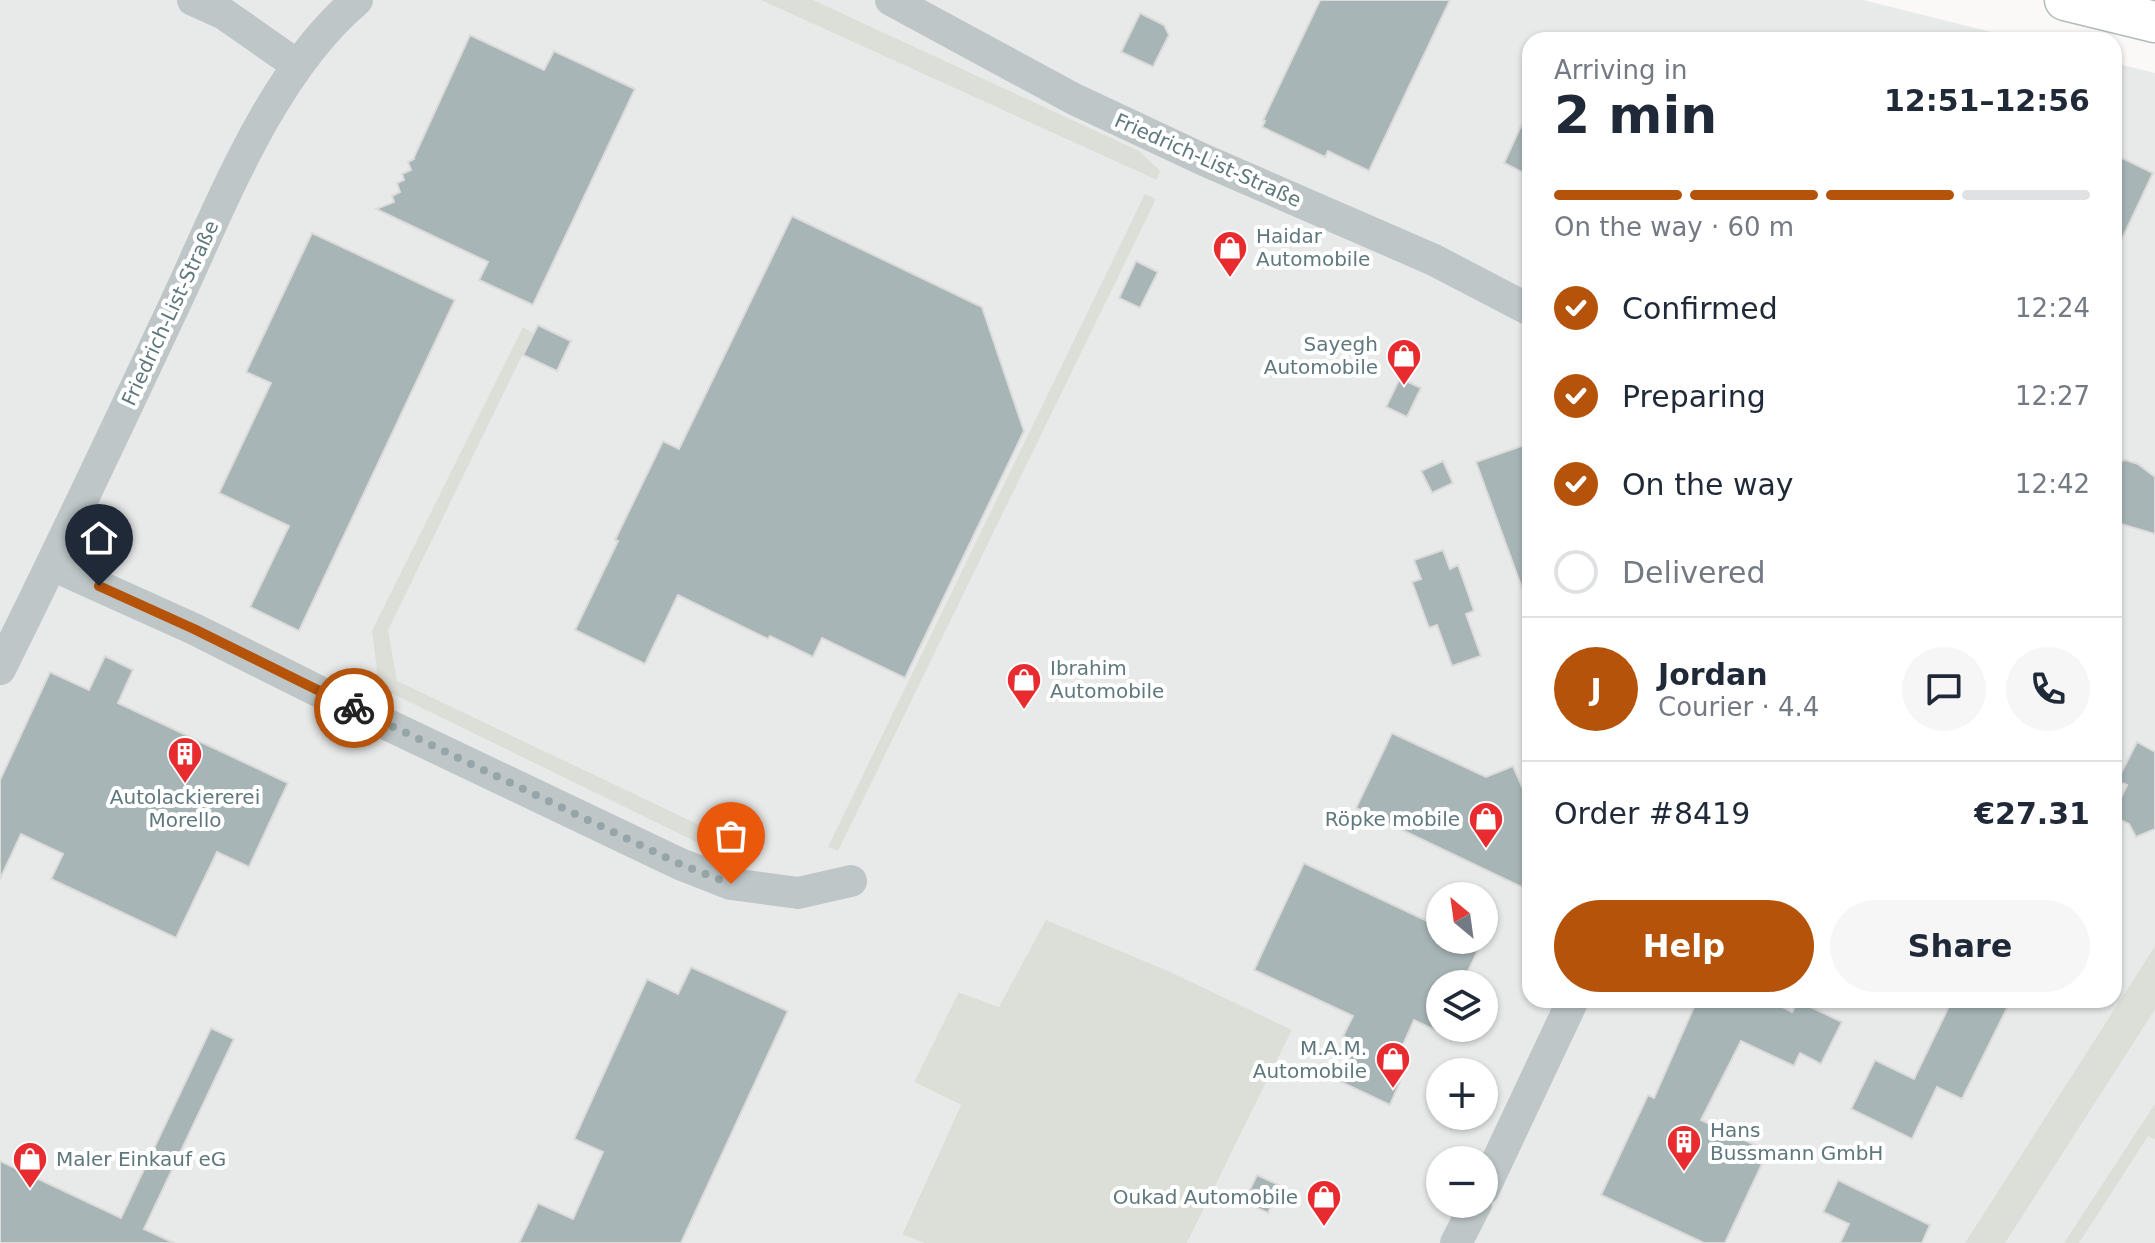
<!DOCTYPE html>
<html lang="en">
<head>
<meta charset="utf-8">
<style>
  body { margin:0; font-family:"DejaVu Sans",sans-serif; background:#f6f6f7; color:#1f2937; height:100vh; display:flex; flex-direction:column; font-size:30px; white-space:nowrap }
  * { box-sizing:border-box; margin:0 }
  p { font-size:26px; color:#747a83 }
  .icon { flex:none; width:44px; height:44px; fill:none; stroke:currentColor; stroke-width:2; stroke-linecap:round; stroke-linejoin:round }
  .map { position:relative; flex:1; overflow:hidden }
  .side { position:absolute; left:1522px; top:32px; width:600px; height:976px; display:flex; flex-direction:column; background:#fff; border-radius:24px; box-shadow:0 2px 6px #0004 }
  .side>* { flex:none }
  .needle { width:52px; rotate:331deg }
  .fabs { position:absolute; left:1426px; top:882px; display:grid; gap:16px }
  .fabs a { display:grid; place-items:center; width:72px; height:72px; border-radius:50%; background:#fff; box-shadow:0 2px 6px #0004; font-size:40px }
  .pin { position:absolute; display:grid; place-items:center; width:68px; height:68px; color:#fff; margin:-82px -34px; border-radius:50% 50% 50% 0; rotate:-45deg; box-shadow:0 0 8px #0007 }
  .pin .icon { rotate:45deg }
  .courier { position:absolute; display:grid; place-items:center; width:80px; height:80px; margin:-40px; border:6px solid #b45309; border-radius:50%; background:#fff; color:#222; box-shadow:0 2px 10px #0007 }
  .head em { font-style:normal; font-weight:600 }
  .head div { display:flex; flex-direction:column-reverse }
  .head { display:flex; align-items:center; justify-content:space-between; height:136px; padding:0 32px }
  h1 { font-size:52px; font-weight:600; line-height:60px }
  .bar { display:grid; grid-template-columns:repeat(4,1fr); gap:12px 8px; align-content:center; height:96px; padding:0 32px }
  .bar i { height:10px; border-radius:6px; background:#e0e1e3 }
  .bar .selected { background:#b45309 }
  .bar p { grid-column:span 4 }
  .line { display:flex; align-items:center; gap:20px; padding:0 32px; border-top:2px solid #e0e1e3 }
  .line div { flex:1 }
  .round { display:grid; place-items:center; flex:none; width:84px; height:84px; border-radius:42px; background:#f6f6f7 }
  ol { padding:0 32px; list-style:none }
  li { display:flex; align-items:center; gap:24px; height:88px }
  li p { margin-inline-start:auto }
  li .icon { padding:8px; border-radius:50%; background:#b45309; color:#fff; stroke-width:4 }
  li:last-child { color:#747a83 }
  li i { width:44px; height:44px; border:4px solid #e0e1e3; border-radius:50% }
  .cta { display:flex; gap:16px; margin-top:auto; padding:16px 32px }
  .cta a { flex:1; height:92px; border-radius:48px; background:#b45309; color:#fff; font-size:32px; font-weight:600; line-height:92px; text-align:center }
  .cta a+a { background:#f6f6f7; color:#1f2937 }
  .map>svg:first-child { display:block }
</style>
</head>
<body>
<div class="map">
<svg width="2155" height="1243" viewBox="0 0 2155 1243">
  <rect width="100%" height="100%" fill="#faf9f8"/>
  <path fill="#e8e9e9" fill-rule="evenodd" d="M0,0H1863L2023,40H1530V1000H2114V63L2155,73V1243H1187L1292,1030L999,1007L960,992L914,1082L961,1105L902,1233L924,1243H0ZM1440,896H1484V940H1440ZM1440,984H1484V1028H1440ZM1440,1072H1484V1116H1440ZM1440,1160H1484V1204H1440Z"/>
  <g fill="#dcdfd7">
    <path d="M761,0H813L1139,151L1160,171L1157,180Z"/>
    <path d="M1145,194L1156,199L838,851L828,847Z"/>
    <path d="M523,327L533,333L388,630L397,681L739,844L725,856L379,687L372,631Z"/>
    <path d="M1046,920L1170,972L1292,1030L1187,1243H924L902,1234L961,1105L914,1082L959,992L999,1007Z"/>
    <path d="M2155,946V1009L2005,1243H1965Z"/>
    <path d="M2155,1104V1139L2148,1136L2079,1243H2064Z"/>
  </g>
  <g fill="#a7b5b7" stroke="#dcdbda" stroke-width="2">
    <path d="M1320,0H1450L1369,171L1328,151L1325,157L1262,127L1265,121L1263,120Z"/>
    <path d="M1140,13L1164,25L1169,35L1153,67L1121,52Z"/>
    <path d="M470,35L544,70L554,51L635,89L533,305L479,280L488,262L376,209L394,202L392,196L400,192L397,183L404,180L402,174L411,170L408,162L414,159V157Z"/>
    <path d="M1530,106V176L1504,163Z"/>
    <path d="M2114,154L2153,173L2114,256Z"/>
    <path d="M792,216L982,307L1024,431L905,678L822,638L813,657L770,636L768,639L678,595L645,664L575,630L618,541L615,540L663,441L679,449Z"/>
    <path d="M312,233L455,300L299,631L250,607L289,526L219,493L271,383L246,372Z"/>
    <path d="M1136,261L1158,272L1140,308L1119,298Z"/>
    <path d="M538,325L571,341L557,371L523,355Z"/>
    <path d="M1400,378L1421,388L1407,417L1386,407Z"/>
    <path d="M1530,443V602H1527L1476,462Z"/>
    <path d="M2126,460L2138,464L2155,477V534L2114,522V462Z"/>
    <path d="M1443,461L1453,483L1432,493L1421,471Z"/>
    <path d="M1443,550L1450,569L1458,565L1469,596L1474,611L1466,614L1481,656L1452,666L1437,625L1429,628L1412,582L1421,579L1414,560Z"/>
    <path d="M105,656L133,670L118,703L288,783L249,867L217,852L176,938L51,879L63,854L21,834L0,879V780L50,672L89,690Z"/>
    <path d="M1392,733L1486,777L1513,766L1526,796L1530,798V891L1356,808Z"/>
    <path d="M2137,742L2155,752V829L2136,837L2129,824L2114,817V813L2127,785L2117,781Z"/>
    <path d="M1304,863L1440,927V940H1467L1480,946L1462,984H1440L1441,1028L1439,1032L1414,1020L1389,1076L1400,1082L1390,1105L1337,1080L1355,1042L1343,1036L1353,1016L1254,970Z"/>
    <path d="M691,967L788,1011L681,1243H519L538,1203L573,1219L603,1152L574,1139L647,979L678,994Z"/>
    <path d="M1697,1000H1769L1792,1012L1798,1001L1842,1022L1821,1064L1800,1053L1794,1066L1741,1041L1701,1120L1768,1151L1725,1243H1704L1601,1195L1648,1095L1654,1098Z"/>
    <path d="M1952,1000H2011L1962,1099L1937,1087L1912,1139L1851,1109L1875,1060L1914,1079Z"/>
    <path d="M211,1028L234,1039L144,1229L174,1243H0V1161L121,1218Z"/>
    <path d="M1257,1175L1281,1186L1268,1213L1244,1202Z"/>
    <path d="M1838,1180L1930,1225L1922,1243H1840L1849,1224L1823,1212Z"/>
  </g>
  <g fill="none" stroke-linecap="round" stroke-linejoin="round">
    <defs>
      <path id="major" d="M2065,0L2155,22"/>
    </defs>
    <use href="#major" stroke="#b2bbbd" stroke-width="43"/>
    <g stroke="#bec6c8" stroke-width="32">
      <path d="M193,0L224,14L297,65"/>
      <path d="M891,0L1074,99L1204,160L1434,260L1530,310"/>
      <path d="M52,565L194,629L342,703L680,864L731,884L798,893L851,881"/>
      <path d="M0,669C60,549 117,427 174,306C222,204 270,74 357,0"/>
      <path d="M1484,1189L1573,1000"/>
      <path d="M1456,1243L1476,1204"/>
    </g>
    <use href="#major" stroke="#fff" stroke-width="40"/>
  </g>
  <g fill="none" stroke-linecap="round" stroke-linejoin="round">
    <path stroke="#95a5a8" stroke-width="8" stroke-dasharray="0 14.4" d="M354,708L680,864L731,884"/>
    <path stroke="#b45309" stroke-width="10" d="M99,586L194,629L354,708"/>
  </g>
  <defs>
    <symbol id="shop-pin" viewBox="-11 -11 22 30"><path d="M0 17L-7.5 6A9.5 9.5 0 1 1 7.5 6Z" fill="#e72b2e" stroke="#fff"/><path d="M-5-2.5h2.3a2.7 3.5 0 0 1 5.4 0H5L5.5 6h-11ZM-1.5-2.5h3a1.5 2.3 0 0 0-3 0Z" fill="#fff"/></symbol>
    <symbol id="building-pin" viewBox="-11 -11 22 30"><path d="M0 17L-7.5 6A9.5 9.5 0 1 1 7.5 6Z" fill="#e72b2e" stroke="#fff"/><path d="M-4-6H4V6H1V3H-1V6H-4ZM-2.5-4.3h1.7v1.8h-1.7ZM.8-4.3h1.7v1.8H.8ZM-2.5-1h1.7V.8h-1.7ZM.8-1h1.7V.8H.8Z" fill="#fff"/></symbol>
  </defs>
  <g fill-rule="evenodd">
    <use href="#shop-pin" x="1210" y="228" width="40" height="54"/>
    <use href="#shop-pin" x="1384" y="336" width="40" height="54"/>
    <use href="#shop-pin" x="1004" y="660" width="40" height="54"/>
    <use href="#building-pin" x="165" y="734" width="40" height="54"/>
    <use href="#shop-pin" x="1466" y="799" width="40" height="54"/>
    <use href="#shop-pin" x="1373" y="1039" width="40" height="54"/>
    <use href="#building-pin" x="1664" y="1122" width="40" height="54"/>
    <use href="#shop-pin" x="10" y="1139" width="40" height="54"/>
    <use href="#shop-pin" x="1304" y="1177" width="40" height="54"/>
  </g>
  <g text-anchor="middle" dominant-baseline="central" stroke-width="8" stroke-linejoin="round" paint-order="stroke">
    <g font-size="20" fill="#5f787d" stroke="#fff">
      <text transform="translate(1208 160) rotate(24)">Friedrich-List-Straße</text>
      <text transform="translate(170 313) rotate(-65)">Friedrich-List-Straße</text>
    </g>
    <g font-size="20" fill="#5f787d" stroke="#fff" text-anchor="start">
      <text x="1256" y="236">Haidar<tspan x="1256" dy="23">Automobile</tspan></text>
      <text x="1378" y="344" text-anchor="end">Sayegh<tspan x="1378" dy="23">Automobile</tspan></text>
      <text x="1050" y="668">Ibrahim<tspan x="1050" dy="23">Automobile</tspan></text>
      <text x="185" y="797" text-anchor="middle">Autolackiererei<tspan x="185" dy="23">Morello</tspan></text>
      <text x="1460" y="819" text-anchor="end">Röpke mobile</text>
      <text x="1367" y="1048" text-anchor="end">M.A.M.<tspan x="1367" dy="23">Automobile</tspan></text>
      <text x="1710" y="1130">Hans<tspan x="1710" dy="23">Bussmann GmbH</tspan></text>
      <text x="56" y="1159">Maler Einkauf eG</text>
      <text x="1298" y="1197" text-anchor="end">Oukad Automobile</text>
    </g>
  </g>
</svg>
<div class="fabs">
<a><svg class="needle" viewBox="-14 -14 28 28"><path d="M0-13l5 13h-10z" fill="#e53935"/><path d="M0 13l5-13h-10z" fill="#747a83"/></svg></a>
<a><svg class="icon" aria-label="layers" viewBox="0 0 24 24"><path d="M12 4l9 5-9 5-9-5zM3 14l9 5 9-5"/></svg></a>
<a>+</a>
<a>−</a>
</div>
<div class="pin" style="left:731px;top:884px;background:#ea580c"><svg class="icon" aria-label="bag" viewBox="0 0 24 24"><path d="M5 8h14l-1 12H6zM9 8a3 3 0 0 1 6 0"/></svg></div>
<div class="pin" style="left:99px;top:586px;background:#1f2937"><svg class="icon" aria-label="home" viewBox="0 0 24 24"><path d="M3 11l9-7 9 7M6 9v11h12V9"/></svg></div>
<div class="courier" style="left:354px;top:708px"><svg class="icon" aria-label="bike" viewBox="0 0 24 24"><circle cx="6" cy="16" r="4"/><circle cx="18" cy="16" r="4"/><path d="M6 16l4-8h5l3 8M10 8l3 8H6M13 5h3"/></svg></div>
<section class="side">
<div class="head"><div><h1>2 min</h1><p>Arriving in</p></div><em>12:51–12:56</em></div>
<div class="bar"><i class="selected"></i><i class="selected"></i><i class="selected"></i><i></i><p>On the way · 60 m</p></div>
<ol>
<li><svg class="icon" aria-label="check" viewBox="0 0 24 24"><path d="M5 12l5 5 9-10"/></svg>Confirmed<p>12:24</p></li>
<li><svg class="icon" aria-label="check" viewBox="0 0 24 24"><path d="M5 12l5 5 9-10"/></svg>Preparing<p>12:27</p></li>
<li><svg class="icon" aria-label="check" viewBox="0 0 24 24"><path d="M5 12l5 5 9-10"/></svg>On the way<p>12:42</p></li>
<li><i></i>Delivered</li>
</ol>
<div class="line" style="height:144px"><b class="round" style="background:#b45309;color:#fff">J</b><div><b>Jordan</b><p>Courier · 4.4</p></div><a class="round"><svg class="icon" aria-label="chat" viewBox="0 0 24 24"><path d="M4 5h16v11H9l-5 4z"/></svg></a><a class="round"><svg class="icon" aria-label="phone" viewBox="0 0 24 24"><path d="M5 4h4l2 5-3 2q2 4 5 5l2-3 5 2v4C11 20 4 13 5 4z"/></svg></a></div>
<div class="line" style="height:104px"><div>Order #8419</div><b>€27.31</b></div>
<div class="cta"><a>Help</a><a>Share</a></div>
</section>
</div>
</body>
</html>
